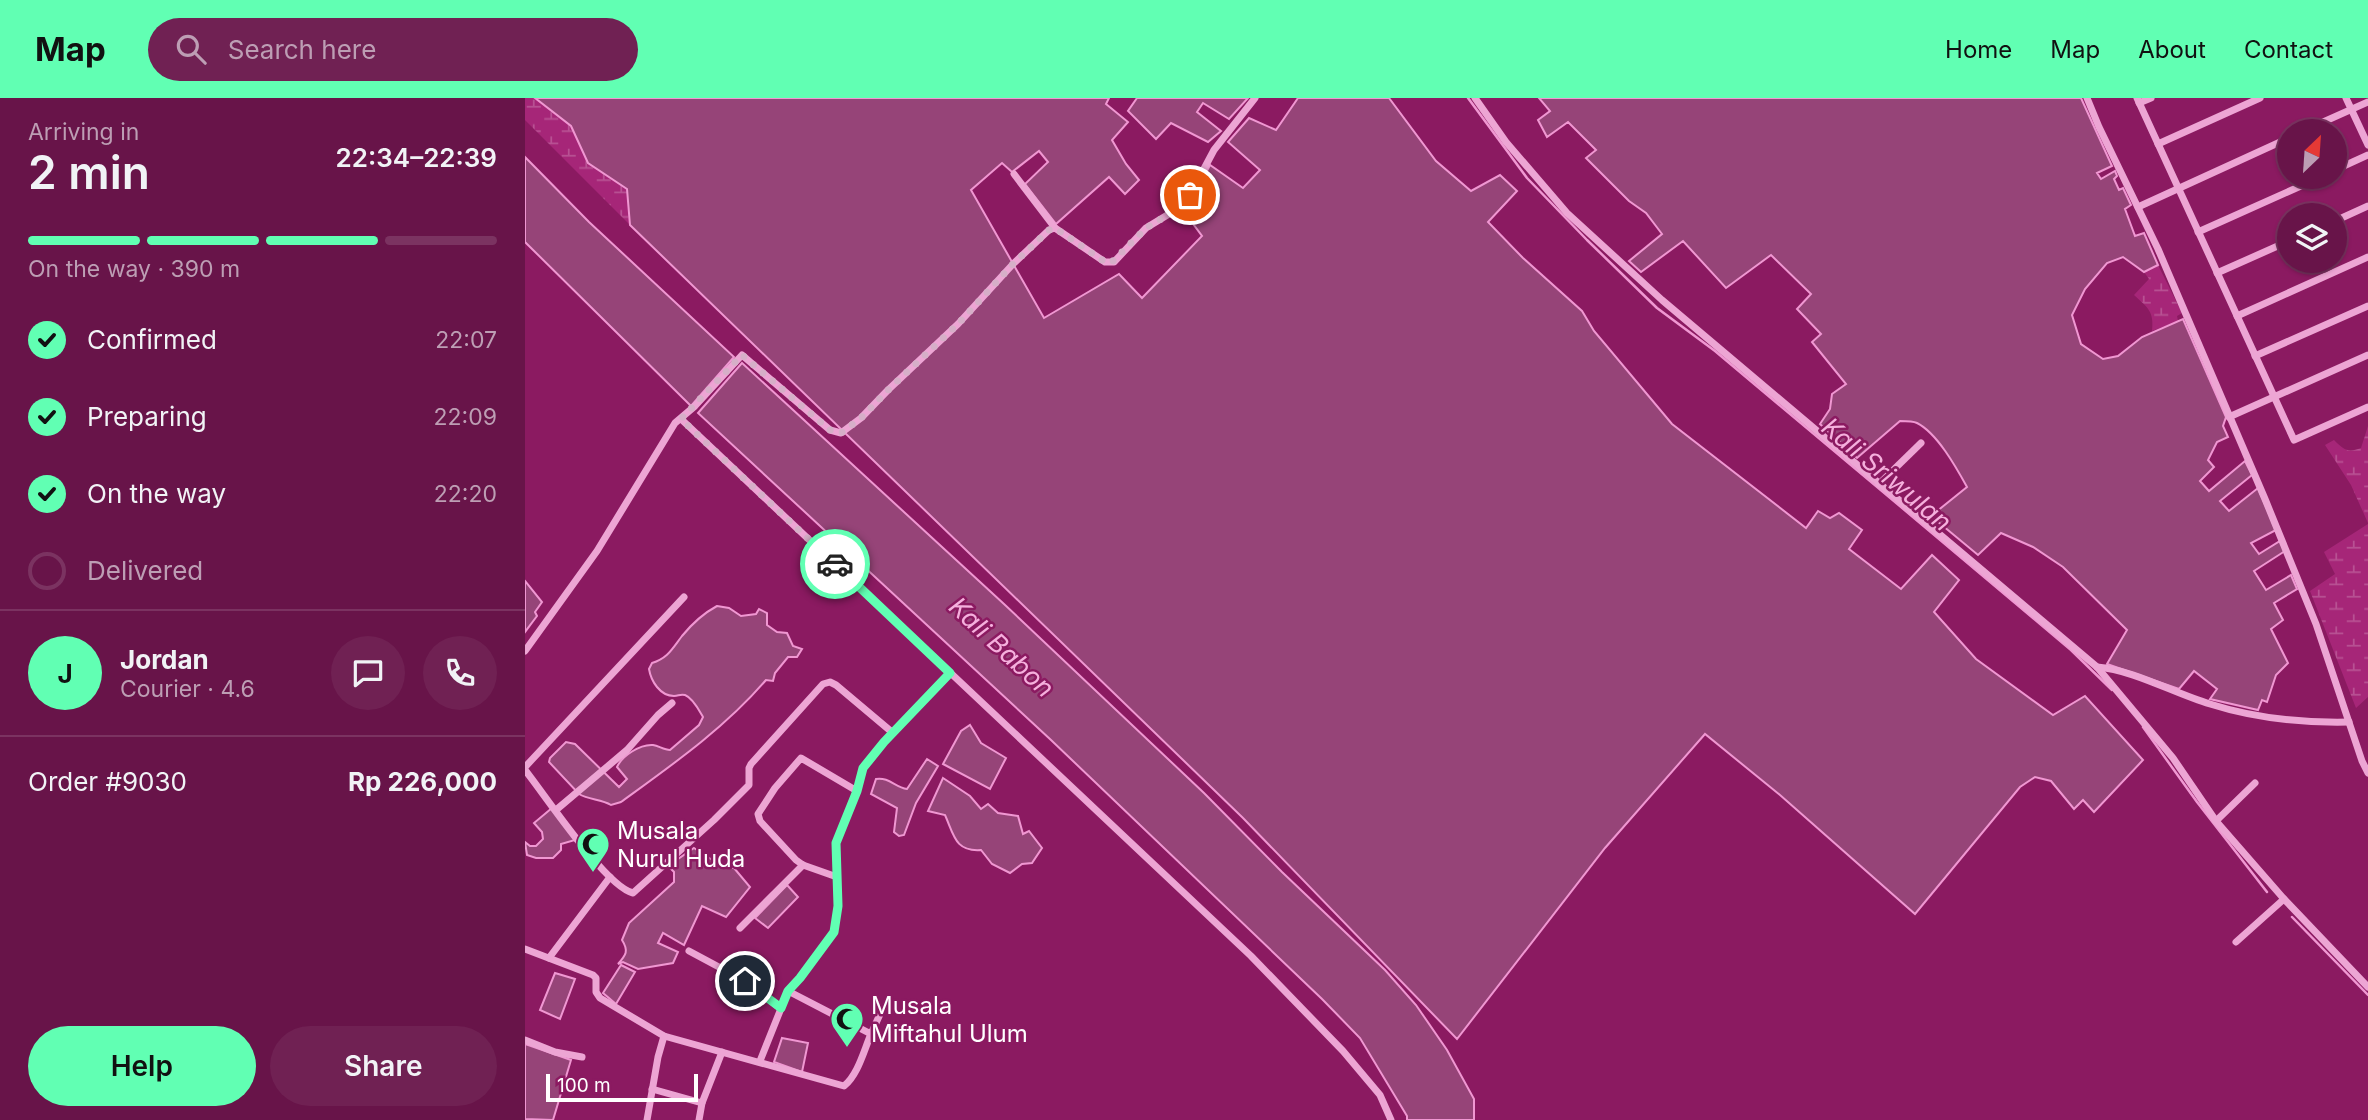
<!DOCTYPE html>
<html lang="en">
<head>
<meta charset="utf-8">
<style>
  body { margin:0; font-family:Inter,sans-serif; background:#702153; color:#f1f3f6; height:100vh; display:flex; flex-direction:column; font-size:26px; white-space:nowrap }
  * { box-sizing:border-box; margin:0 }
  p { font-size:23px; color:#bd9eb4 }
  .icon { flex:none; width:38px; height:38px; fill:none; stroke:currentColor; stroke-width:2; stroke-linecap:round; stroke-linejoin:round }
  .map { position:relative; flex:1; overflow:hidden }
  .drawer { display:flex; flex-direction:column; background:#681449; width:525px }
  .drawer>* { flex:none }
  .needle { width:46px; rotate:25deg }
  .tools { position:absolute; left:1752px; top:21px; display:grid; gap:14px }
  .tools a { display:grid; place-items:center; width:70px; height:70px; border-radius:50%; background:#681449; box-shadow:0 2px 5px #0004,0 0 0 2px #7b3361; font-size:35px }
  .scale { position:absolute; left:21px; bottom:18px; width:152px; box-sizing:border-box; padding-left:7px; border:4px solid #fff; border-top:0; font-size:19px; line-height:24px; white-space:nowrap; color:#fff; -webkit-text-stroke:5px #8b1a61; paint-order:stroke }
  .pin { position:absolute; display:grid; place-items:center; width:60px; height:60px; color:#fff; margin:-30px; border:4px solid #fff; border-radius:50%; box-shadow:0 2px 7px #0007 }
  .courier { position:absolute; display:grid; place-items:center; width:70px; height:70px; margin:-35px; border:5px solid #61ffb3; border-radius:50%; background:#fff; color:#222; box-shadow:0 2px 9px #0007 }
  .head em { font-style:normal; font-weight:600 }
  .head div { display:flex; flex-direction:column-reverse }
  .head { display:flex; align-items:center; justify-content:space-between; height:119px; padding:0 28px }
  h1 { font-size:46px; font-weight:600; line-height:52px }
  .bar { display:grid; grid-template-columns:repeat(4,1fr); gap:10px 7px; align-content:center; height:84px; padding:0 28px }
  .bar i { height:9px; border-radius:5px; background:#7b3361 }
  .bar .on { background:#61ffb3 }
  .bar p { grid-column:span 4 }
  .line { display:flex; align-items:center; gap:18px; padding:0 28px; border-top:2px solid #7b3361 }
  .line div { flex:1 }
  .round { display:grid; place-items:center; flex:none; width:74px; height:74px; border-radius:37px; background:#702153 }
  ol { padding:0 28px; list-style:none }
  li { display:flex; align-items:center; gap:21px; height:77px }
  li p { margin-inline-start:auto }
  li .icon { padding:7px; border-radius:50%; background:#61ffb3; color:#111; stroke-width:4 }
  li:last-child { color:#bd9eb4 }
  li i { width:38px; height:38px; border:4px solid #7b3361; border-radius:50% }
  .action { display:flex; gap:14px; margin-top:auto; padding:14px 28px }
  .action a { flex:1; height:80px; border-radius:42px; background:#61ffb3; color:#111; font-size:28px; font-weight:600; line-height:80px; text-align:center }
  .action a+a { background:#702153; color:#f1f3f6 }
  header { display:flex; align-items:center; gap:42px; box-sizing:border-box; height:98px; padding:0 35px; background:#61ffb3; color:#111 }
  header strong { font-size:33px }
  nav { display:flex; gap:38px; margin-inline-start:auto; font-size:24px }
  .search { width:490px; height:63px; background:#702153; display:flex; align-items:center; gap:18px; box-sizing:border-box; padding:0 24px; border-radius:38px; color:#bd9eb4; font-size:26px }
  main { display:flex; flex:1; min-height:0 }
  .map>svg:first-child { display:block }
</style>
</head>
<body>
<header>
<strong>Map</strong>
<div class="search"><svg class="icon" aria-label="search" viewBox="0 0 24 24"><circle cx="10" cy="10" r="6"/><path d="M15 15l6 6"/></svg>Search here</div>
<nav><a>Home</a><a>Map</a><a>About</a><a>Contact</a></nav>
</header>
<main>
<section class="drawer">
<div class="head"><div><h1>2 min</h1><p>Arriving in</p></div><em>22:34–22:39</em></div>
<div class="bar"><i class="on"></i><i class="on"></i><i class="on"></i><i></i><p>On the way · 390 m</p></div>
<ol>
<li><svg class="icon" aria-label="check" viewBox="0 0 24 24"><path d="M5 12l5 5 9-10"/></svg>Confirmed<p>22:07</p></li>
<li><svg class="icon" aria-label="check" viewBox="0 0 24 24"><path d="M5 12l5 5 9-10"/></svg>Preparing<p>22:09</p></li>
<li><svg class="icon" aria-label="check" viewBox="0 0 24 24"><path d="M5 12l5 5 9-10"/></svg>On the way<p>22:20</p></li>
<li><i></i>Delivered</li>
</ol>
<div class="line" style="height:126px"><b class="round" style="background:#61ffb3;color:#111">J</b><div><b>Jordan</b><p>Courier · 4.6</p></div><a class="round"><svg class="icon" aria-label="chat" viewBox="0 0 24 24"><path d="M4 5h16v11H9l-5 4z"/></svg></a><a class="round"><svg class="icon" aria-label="phone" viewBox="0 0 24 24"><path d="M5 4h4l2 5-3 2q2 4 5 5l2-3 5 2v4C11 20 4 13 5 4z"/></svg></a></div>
<div class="line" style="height:91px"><div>Order #9030</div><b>Rp 226,000</b></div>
<div class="action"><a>Help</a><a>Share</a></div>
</section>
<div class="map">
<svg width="1843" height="1022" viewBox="0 0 1843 1022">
  <defs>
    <pattern id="wetland-marsh" width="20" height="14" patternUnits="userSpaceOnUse" patternTransform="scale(1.75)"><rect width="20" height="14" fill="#a62678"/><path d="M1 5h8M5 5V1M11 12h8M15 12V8" fill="none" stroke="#b85193"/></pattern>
  </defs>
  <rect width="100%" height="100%" fill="#8b1a61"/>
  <g fill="url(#wetland-marsh)">
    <path d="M0,0H10L46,28L63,65L102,91L105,127L0,22Z"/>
    <path d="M1633,167L1657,215L1652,218L1653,223L1627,233C1629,213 1623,210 1609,197L1624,181L1619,174Z"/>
    <path d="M1843,328V425L1826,387L1800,347L1809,342C1819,352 1823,355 1836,350Z"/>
    <path d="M1843,426V599L1831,610L1785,493L1810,476L1799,454Z"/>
  </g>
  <g fill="#964478" stroke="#f097d2" stroke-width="2">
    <path d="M10,0H584L581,6L603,24L587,42L601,66L614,82L600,96L584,79L531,126L500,86L523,64L514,53L487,74L477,65L446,92L519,220L594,176L617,200L677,138L660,115L685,67L718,90L735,72L703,44L724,20L751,32L773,0H864L911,63L946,93L975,77L992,93L963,124L998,160L1057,213L1069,233L1147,326L1281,430L1293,413L1305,420L1314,415L1337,432L1324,451L1376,491L1407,457L1434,482L1409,514L1451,561L1528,617L1560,598L1618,662L1569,714L1558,702L1549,711L1526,683L1510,679L1495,689L1390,816L1255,697L1180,636L1080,750L932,941L718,720L105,127L102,91L63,65L46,28Z"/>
    <path d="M612,0H723L704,21L678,5L672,14L696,33L683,44L646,25L631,41L603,13Z"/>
    <path d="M1014,0H1556L1587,68L1572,75L1576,81L1590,73L1592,78L1589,81L1594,92L1598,90L1606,107L1600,111L1610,138L1619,135L1633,167L1619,174L1598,159L1582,165L1560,191L1547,217L1556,246L1578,261L1593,258L1617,239L1658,221L1701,319L1698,328L1703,339L1692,344L1683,362L1689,369L1675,383L1684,393L1720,363L1727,377L1695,403L1704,413L1733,390L1751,432L1726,445L1734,456L1755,443L1760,453L1729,473L1741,492L1766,477L1772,491L1749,505L1758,522L1746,531L1763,565L1751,577L1742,604L1737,602L1733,612L1685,601L1692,591L1669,573L1654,591L1582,566L1602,532L1538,469L1508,449L1476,435L1453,457L1406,418L1442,389C1431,369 1412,335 1392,325C1388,323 1380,323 1375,323L1332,360L1295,326L1305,311L1307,296L1321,286L1287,244L1296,236L1272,211L1286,196L1246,157L1201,190L1158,143L1116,174L1104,163L1137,136L1121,115L1104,103L1061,60L1071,52L1043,24L1022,39L1013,22L1025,13Z"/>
    <path d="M0,59L64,124L209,259L166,308L0,144Z"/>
    <path d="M217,265L479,506L679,695L757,774L860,872L891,907L922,952L949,1001V1022H882V1018L835,940L797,901L526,642L173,315Z"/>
    <path d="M0,483L17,504L10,514L12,518L0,534Z"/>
    <path d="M192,508L204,510L216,518L231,516L234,511L242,515V527L252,534L262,535L268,548L277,551L272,559H263L250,575L248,583L241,582C200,630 147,667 96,704L86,707C76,701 64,702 54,696L24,664L25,660L41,644L50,646L94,689L102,681L92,669C97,658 115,646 128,647C134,648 139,652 145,652L174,627L178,619C174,612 168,600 160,597C154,596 154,598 149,598C135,598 126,583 124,571L127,565C143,560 147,551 157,538C166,527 179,515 192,508Z"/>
    <path d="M445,627L456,645L481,660L465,691L418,666L436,633Z"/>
    <path d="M402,661L413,668L391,705L379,737L374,738L369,734L372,710L346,696L351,681C364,679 370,689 382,691Z"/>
    <path d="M418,680L445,698L456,711L463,706L473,715L493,718L498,736L504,733L517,750L507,765L497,766L485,775L467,766L456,752C430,754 429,737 420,717L403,713Z"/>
    <path d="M27,710L50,742L36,746V752L28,760H11L2,757L0,744L5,748H11L18,741L17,734L9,725Z"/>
    <path d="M169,750L195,767L209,770L225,789L201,819L177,808L159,847L138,835L133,845L153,854L148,865L113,871L98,864L93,866C101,857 104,853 97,842L104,825L149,784V774L143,768Z"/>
    <path d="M262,787L273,799L243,830L230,820Z"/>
    <path d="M96,867L110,874L91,906L78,895Z"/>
    <path d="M30,875L50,881L35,921L15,912Z"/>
    <path d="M257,940L283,945L277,974L249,964Z"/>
    <path d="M0,946L46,962L28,1022L0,1021Z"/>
  </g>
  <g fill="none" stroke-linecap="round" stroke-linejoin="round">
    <g stroke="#f097d2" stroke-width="2.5">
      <path d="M943,0L1002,80L1062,142L1132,210L1190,253L1382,414L1546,552L1587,592"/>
      <path d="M1618,629L1672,704L1742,794"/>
      <path d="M1767,819L1843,897"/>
    </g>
    <g stroke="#eda5d4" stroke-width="7">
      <path d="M950,0L981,44L1042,115L1137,202L1572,569L1648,660L1691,723L1759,801L1843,889"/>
      <path d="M1562,0L1574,29L1633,151L1740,401L1791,526L1837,663L1843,675"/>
      <path d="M1612,0L1769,342L1843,309"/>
      <path d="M1821,0L1843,47"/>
      <path d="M1614,5L1626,0"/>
      <path d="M1778,33L1843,4"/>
      <path d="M1633,46L1735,0"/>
      <path d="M1810,72L1843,57"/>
      <path d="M489,76L530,130"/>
      <path d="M1613,109L1764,40"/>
      <path d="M1810,123L1843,108"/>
      <path d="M1673,134L1796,79"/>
      <path d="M1692,175L1764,143"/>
      <path d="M1712,218L1843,159"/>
      <path d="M1730,258L1843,208"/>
      <path d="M1704,319L1843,257"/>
      <path d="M156,321L726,858L818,953L855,997L866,1022"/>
      <path d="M1354,386L1396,345"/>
      <path d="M0,553L72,453L150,325L170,308L217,257L305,332L316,335L336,320L363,292L433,226L488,166L524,132L530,130L580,164H589L621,130L644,116L665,97L689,52L730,0"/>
      <path d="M1572,569C1609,572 1648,595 1685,606C1729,620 1777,625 1824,624"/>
      <path d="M0,669L159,499"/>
      <path d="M0,672C20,697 81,789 108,795L189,722L224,687V670L226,666L298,586L305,584L311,587L368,635"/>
      <path d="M31,712L102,652L133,617L147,605"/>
      <path d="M1691,723L1730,685"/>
      <path d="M312,779L278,767L271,762L235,723L233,716L250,690L276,660L332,693"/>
      <path d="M215,830L278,767"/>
      <path d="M1711,844L1759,801"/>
      <path d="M0,851L68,877L71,880V894L75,900L139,938L319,988C333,977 339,952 346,936"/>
      <path d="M164,853L220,883L255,910"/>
      <path d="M24,860L85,779"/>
      <path d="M263,893L346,936L356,914"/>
      <path d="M0,942L30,954L57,959"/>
      <path d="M235,963L263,893L275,880L309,834L313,808L311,745L332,693L338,670L359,644L425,575"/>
      <path d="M127,991L177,1005"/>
      <path d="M122,1022L133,959L139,938"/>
      <path d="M174,1022L177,1005L197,954"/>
    </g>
  </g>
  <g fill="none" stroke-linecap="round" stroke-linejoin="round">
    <path stroke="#d6afc8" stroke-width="7" stroke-dasharray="0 12.6" d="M310,466L156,321L213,261L217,257L305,332L316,335L336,320L363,292L433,226L488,166L524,132L528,130L533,132L580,164L586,165L621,130L644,116L665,97"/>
    <path stroke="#61ffb3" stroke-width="9" d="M220,883L256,910L263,893L275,880L309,834L313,808L311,745L332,693L338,670L359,644L425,575L310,466"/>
  </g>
  <defs>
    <symbol id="mosque-pin" viewBox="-11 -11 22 30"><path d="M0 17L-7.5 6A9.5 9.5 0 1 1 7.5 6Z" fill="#61ffb3" stroke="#8b1a61"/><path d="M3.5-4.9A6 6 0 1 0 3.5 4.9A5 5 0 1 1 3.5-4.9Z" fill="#111"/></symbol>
  </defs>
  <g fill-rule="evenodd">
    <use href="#mosque-pin" x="49" y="727" width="38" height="52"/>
    <use href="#mosque-pin" x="303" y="902" width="38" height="52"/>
  </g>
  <g text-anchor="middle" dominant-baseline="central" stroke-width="5" stroke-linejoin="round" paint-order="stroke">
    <g font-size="24" fill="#fff" stroke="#8b1a61" text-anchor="start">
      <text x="92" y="732">Musala<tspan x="92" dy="28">Nurul Huda</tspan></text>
      <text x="346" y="907">Musala<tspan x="346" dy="28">Miftahul Ulum</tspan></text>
    </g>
    <g font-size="26" font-style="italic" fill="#f5b0dd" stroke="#8b1a61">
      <text transform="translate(1362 376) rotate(40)">Kali Sriwulan</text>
      <text transform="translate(477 549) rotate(43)">Kali Babon</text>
    </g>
  </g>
</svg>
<div class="tools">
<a><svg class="needle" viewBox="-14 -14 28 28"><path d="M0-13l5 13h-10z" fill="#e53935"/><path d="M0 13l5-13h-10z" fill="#bd9eb4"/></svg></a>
<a><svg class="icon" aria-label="layers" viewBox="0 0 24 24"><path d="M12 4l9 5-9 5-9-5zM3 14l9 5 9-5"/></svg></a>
</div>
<div class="scale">100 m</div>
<div class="pin" style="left:665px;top:97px;background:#ea580c"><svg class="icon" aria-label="bag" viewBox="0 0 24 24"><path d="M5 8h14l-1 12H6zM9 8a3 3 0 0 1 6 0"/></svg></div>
<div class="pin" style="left:220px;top:883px;background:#1f2937"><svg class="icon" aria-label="home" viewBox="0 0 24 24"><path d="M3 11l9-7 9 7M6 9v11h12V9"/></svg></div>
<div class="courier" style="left:310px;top:466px"><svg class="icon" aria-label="car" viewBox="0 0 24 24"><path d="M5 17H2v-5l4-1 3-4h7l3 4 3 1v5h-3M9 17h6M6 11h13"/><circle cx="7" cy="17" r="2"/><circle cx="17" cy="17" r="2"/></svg></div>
</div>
</main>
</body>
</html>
